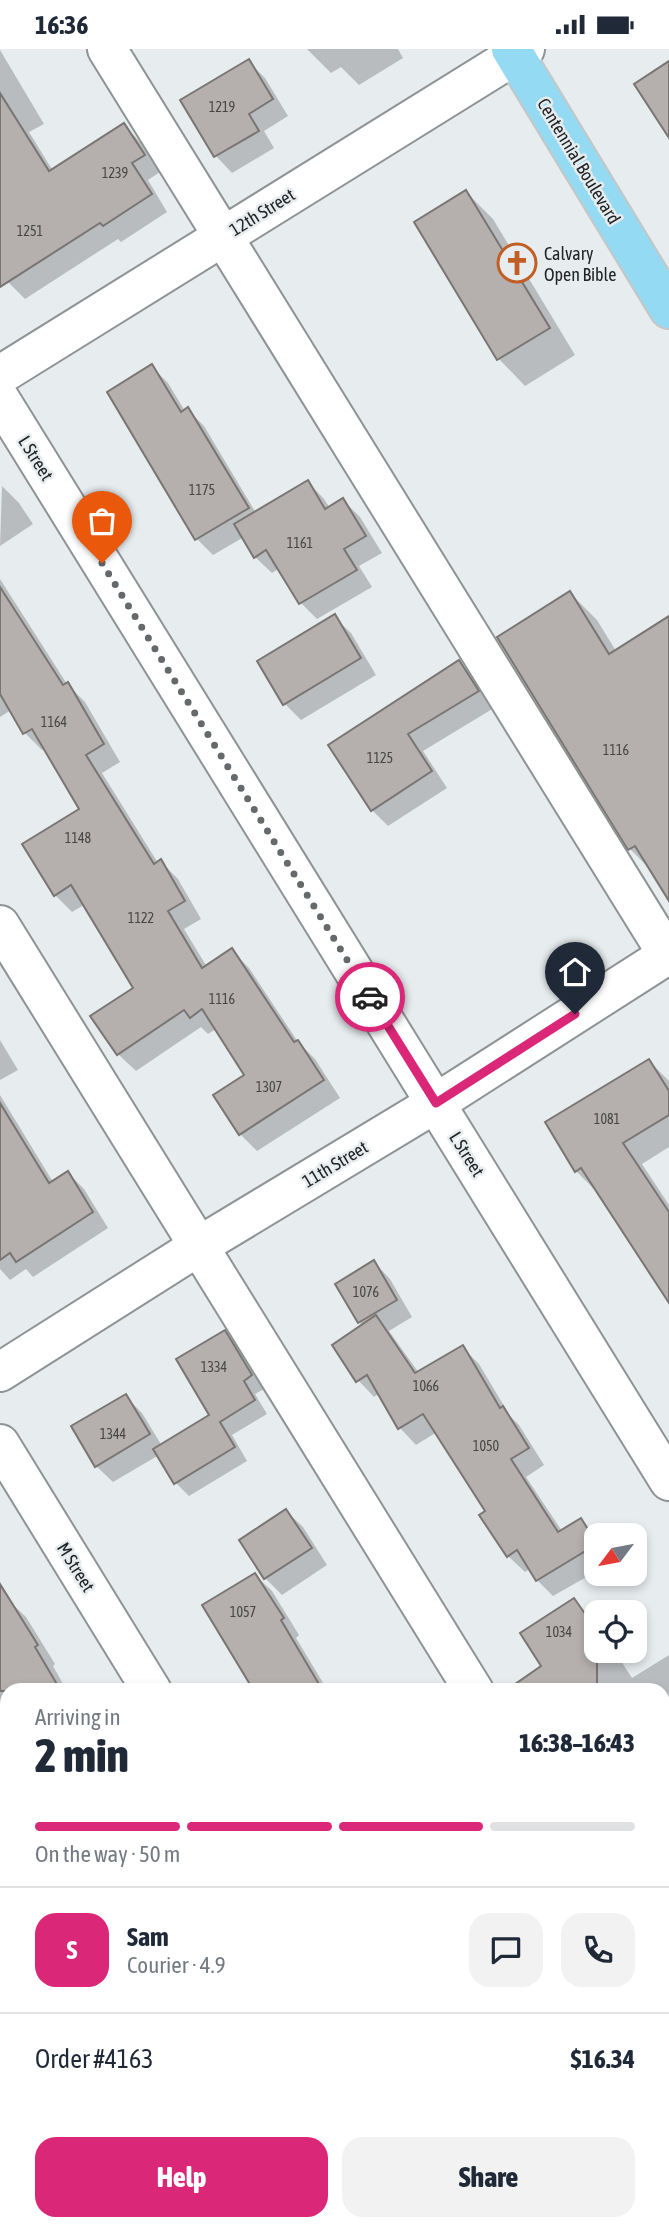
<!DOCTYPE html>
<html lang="en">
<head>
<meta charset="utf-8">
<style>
  body { margin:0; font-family:"Asap Condensed",sans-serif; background:#f2f2f3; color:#1f2937; height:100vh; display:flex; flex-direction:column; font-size:26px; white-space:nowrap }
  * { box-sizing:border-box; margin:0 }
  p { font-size:23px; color:#747a83 }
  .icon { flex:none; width:38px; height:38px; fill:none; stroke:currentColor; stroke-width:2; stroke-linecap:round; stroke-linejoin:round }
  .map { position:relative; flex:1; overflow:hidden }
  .side { position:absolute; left:0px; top:1634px; width:670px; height:548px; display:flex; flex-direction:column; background:#fff; border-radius:21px 21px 0 0; box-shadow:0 4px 10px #0003 }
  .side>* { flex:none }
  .needle { width:46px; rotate:238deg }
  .tools { position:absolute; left:584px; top:1474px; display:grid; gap:14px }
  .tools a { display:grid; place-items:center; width:63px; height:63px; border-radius:14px; background:#fff; box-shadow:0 4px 10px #0003; font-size:35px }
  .pin { position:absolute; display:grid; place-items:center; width:60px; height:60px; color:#fff; margin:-72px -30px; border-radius:50% 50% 50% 0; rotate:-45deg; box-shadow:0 0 7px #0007 }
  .pin .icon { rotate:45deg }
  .courier { position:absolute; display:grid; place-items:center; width:70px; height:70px; margin:-35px; border:5px solid #db2777; border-radius:50%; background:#fff; color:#222; box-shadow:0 2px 9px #0007 }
  .head em { font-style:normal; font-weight:800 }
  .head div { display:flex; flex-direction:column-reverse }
  .head { display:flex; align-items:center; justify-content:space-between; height:119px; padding:0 35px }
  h1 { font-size:46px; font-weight:800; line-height:52px }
  .bar { display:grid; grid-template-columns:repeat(4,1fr); gap:10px 7px; align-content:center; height:84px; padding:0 35px }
  .bar i { height:9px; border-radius:5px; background:#e0e1e3 }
  .bar .on { background:#db2777 }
  .bar p { grid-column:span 4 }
  .line { display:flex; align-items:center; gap:18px; padding:0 35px; border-top:2px solid #e0e1e3 }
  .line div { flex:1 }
  .round { display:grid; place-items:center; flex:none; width:74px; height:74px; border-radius:21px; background:#f2f2f3 }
  .primary-button { display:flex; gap:14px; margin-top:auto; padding:14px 35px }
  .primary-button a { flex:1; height:80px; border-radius:21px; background:#db2777; color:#fff; font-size:28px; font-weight:800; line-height:80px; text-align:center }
  .primary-button a+a { background:#f2f2f3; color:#1f2937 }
  .status { display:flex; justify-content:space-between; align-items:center; height:49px; padding:0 35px; background:#fff; direction:ltr }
  .status svg { height:19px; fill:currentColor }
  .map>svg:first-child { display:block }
</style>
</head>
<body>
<div class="status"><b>16:36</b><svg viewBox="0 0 49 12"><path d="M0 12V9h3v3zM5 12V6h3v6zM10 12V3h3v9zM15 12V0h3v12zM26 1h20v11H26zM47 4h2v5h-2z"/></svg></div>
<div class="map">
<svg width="669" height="2182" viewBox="0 0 669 2182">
  <rect width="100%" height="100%" fill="#e7ecee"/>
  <g fill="#0003">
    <path d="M307,0H398L403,9L359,36L341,18L331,24Z"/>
    <path d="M0,1L44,75L29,83L53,122L124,76L140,93L160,123L148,131L167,163L121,193L118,190L25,250L8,233L0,220Z"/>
    <path d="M249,13L265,29L288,67L264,82L274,99L232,124L216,107L182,51Z"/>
    <path d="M466,143L493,170L575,306L525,337L498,309Z"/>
    <path d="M151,317L168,334L185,362L188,361L204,377L256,464L308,433L324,450L330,459L343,451L360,468L382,504L359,517L372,538L317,570L301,554L280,519L272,524L255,508L244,488L213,506L196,489Z"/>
    <path d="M2,437L19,454L33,475L0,497Z"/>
    <path d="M0,530L67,635L85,653L120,713L102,724L158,814L160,812L178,830L201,870L184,880L207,918L232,902L249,919L298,993L315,1010L340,1049L257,1102L240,1085L247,1027L216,980L208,985L201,978L136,1022L118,1005L135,939L84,856L72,863L55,846L81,761L45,699L42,701L25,684L11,661L0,668Z"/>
    <path d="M570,544L597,571L616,602L669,569V839L630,800Z"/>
    <path d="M334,568L351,584L376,626L301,671L285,655Z"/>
    <path d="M459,613L476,630L494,659L423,702L447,739L388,777L372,761L330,697Z"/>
    <path d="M0,991L18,1021L0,1031Z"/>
    <path d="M649,1012L669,1032V1098L642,1115L669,1156V1242L596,1142L576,1122Z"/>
    <path d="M0,1046L53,1133L68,1124L84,1140L108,1179L33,1228L26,1220L10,1231L0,1220Z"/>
    <path d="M374,1213L390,1230L412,1268L389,1282L419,1324L462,1298L479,1315L510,1367L519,1376L544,1416L526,1428L562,1482L581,1471L597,1487V1522L553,1547L537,1531L530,1520L525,1523L508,1507L488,1462L437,1383L416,1396L400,1379L380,1344L374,1348L358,1331L363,1277L359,1273Z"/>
    <path d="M225,1283L238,1296L264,1340L255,1345L267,1365L232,1386L247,1412L189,1447L176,1434L159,1406L113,1433L96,1417L125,1347L142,1364L162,1397L211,1367Z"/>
    <path d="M286,1462L303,1478L327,1516L282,1546L265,1529Z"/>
    <path d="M255,1526L272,1542L299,1586L296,1589L328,1642H255Z"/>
    <path d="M7,1550L26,1568L55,1615L53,1617L67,1642H7V1697L0,1692V1554Z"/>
    <path d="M574,1551L597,1575V1601H614L632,1629L669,1606V1733L663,1737V1642H508L544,1618Z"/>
    <path d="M663,1743L669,1753V1808L663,1811Z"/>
    <path d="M7,1760V1839L0,1844V1765Z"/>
    <path d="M663,1841L669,1850V1860L663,1864Z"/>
    <path d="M663,2062L669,2070V2109L663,2113Z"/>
    <path d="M0,2127L7,2137V2175H99L88,2182H0Z"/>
    <path d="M669,2166V2182H644L655,2175H663V2170Z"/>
    <path d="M284,2175H377L381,2182H273Z"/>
  </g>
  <g fill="#b5b0ae" stroke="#797573" stroke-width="2">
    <path d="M249,10L273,50L249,65L259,82L214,108L180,51Z"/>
    <path d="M669,12V89L634,35Z"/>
    <path d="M0,44L49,122L124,74L145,106L132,114L152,145L103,177L100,174L0,238Z"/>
    <path d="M466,141L550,279L497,311L414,173Z"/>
    <path d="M152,315L181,363L188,358L249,459L195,491L107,343Z"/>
    <path d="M308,431L325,460L343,449L366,487L344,500L357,521L299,555L266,501L254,509L234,475Z"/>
    <path d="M0,538L63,636L68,633L104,695L86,706L154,815L161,810L185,852L168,862L202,919L232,899L294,993L298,991L324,1031L239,1086L213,1046L244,1026L202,960L190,969L184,961L117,1006L90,967L133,939L71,836L54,847L22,795L79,760L32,680L23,685L0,645Z"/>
    <path d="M570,542L609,605L669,567V852L635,797L628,801L497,588Z"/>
    <path d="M335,565L361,609L283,656L257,612Z"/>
    <path d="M459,611L479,642L408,685L432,722L371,762L328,696Z"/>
    <path d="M649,1010L669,1042V1066L623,1094L669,1163V1254L581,1119L575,1123L545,1073Z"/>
    <path d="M0,1054L49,1134L68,1122L93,1163L16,1213L10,1204L0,1211Z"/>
    <path d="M374,1211L397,1251L358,1274L335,1235Z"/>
    <path d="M376,1266L415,1324L463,1296L500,1359L503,1357L529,1399L511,1410L558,1483L581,1469L597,1495L536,1532L517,1501L507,1508L479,1466L485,1462L423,1365L398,1380L367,1326L356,1333L332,1296Z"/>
    <path d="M225,1281L252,1326L244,1332L255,1351L220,1373L235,1398L174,1435L153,1400L209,1366L176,1310Z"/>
    <path d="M126,1345L150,1385L95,1418L71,1377Z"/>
    <path d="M286,1460L312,1499L264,1530L239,1491Z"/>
    <path d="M255,1524L284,1569L281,1571L323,1642H254L202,1556Z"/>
    <path d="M0,1535L38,1596L35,1598L61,1642H0Z"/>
    <path d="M574,1549L597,1582V1642H505L541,1617L520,1584Z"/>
  </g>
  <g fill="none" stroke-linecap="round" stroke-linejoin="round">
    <defs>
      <g id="minor">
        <path d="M107,0L669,908"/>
        <path d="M0,326L525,0"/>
        <path d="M0,350L669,1432"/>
        <path d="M0,876L474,1642"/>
        <path d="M0,1323L199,1197L436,1054L669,905"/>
        <path d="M0,1395L152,1642"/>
        <path d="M663,1875L669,1872"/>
        <path d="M0,1914L7,1925"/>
        <path d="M663,1947L669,1956"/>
        <path d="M482,2175L486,2182"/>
        <path d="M153,2182L164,2175"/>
      </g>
      <path id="major" d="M511,0L669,260"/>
    </defs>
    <use href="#minor" stroke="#8e9394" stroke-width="42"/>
    <use href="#major" stroke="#c5c6c6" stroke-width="42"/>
    <use href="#minor" stroke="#fff" stroke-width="38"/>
    <use href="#major" stroke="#95daf3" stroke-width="38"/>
  </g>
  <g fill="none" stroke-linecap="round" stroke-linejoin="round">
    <path stroke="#66696b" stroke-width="7" stroke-dasharray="0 12.6" d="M102,514L370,948"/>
    <path stroke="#db2777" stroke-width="9" d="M370,948L436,1054L575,965"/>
  </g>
  <defs>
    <symbol id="church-ring" viewBox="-11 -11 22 22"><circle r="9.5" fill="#e7ecee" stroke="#c15e25" stroke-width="1.5"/><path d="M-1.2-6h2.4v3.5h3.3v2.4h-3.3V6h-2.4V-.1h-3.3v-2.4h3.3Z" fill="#c15e25"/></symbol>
  </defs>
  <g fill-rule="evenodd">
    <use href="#church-ring" x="495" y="192" width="44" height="44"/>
  </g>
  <g text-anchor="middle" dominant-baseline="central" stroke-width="5" stroke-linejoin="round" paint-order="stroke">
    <g font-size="14" fill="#464646">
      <text x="222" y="58">1219</text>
      <text x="115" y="124">1239</text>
      <text x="30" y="182">1251</text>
      <text x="202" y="441">1175</text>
      <text x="300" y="494">1161</text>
      <text x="54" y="673">1164</text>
      <text x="616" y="701">1116</text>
      <text x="380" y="709">1125</text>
      <text x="78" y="789">1148</text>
      <text x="141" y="869">1122</text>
      <text x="222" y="950">1116</text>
      <text x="269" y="1038">1307</text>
      <text x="607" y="1070">1081</text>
      <text x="366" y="1243">1076</text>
      <text x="214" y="1318">1334</text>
      <text x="426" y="1337">1066</text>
      <text x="113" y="1385">1344</text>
      <text x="486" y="1397">1050</text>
      <text x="243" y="1563">1057</text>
      <text x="559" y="1583">1034</text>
    </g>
    <g font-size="18" fill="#212324" stroke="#e7ecee">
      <text transform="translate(579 112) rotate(59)">Centennial Boulevard</text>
      <text transform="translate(262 163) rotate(-32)">12th Street</text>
      <text transform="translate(36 409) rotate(58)">L Street</text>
      <text transform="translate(467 1105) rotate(58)">L Street</text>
      <text transform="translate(335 1115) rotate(-31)">11th Street</text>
      <text transform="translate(76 1518) rotate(58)">M Street</text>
    </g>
    <g font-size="18" fill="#212324" stroke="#e7ecee" text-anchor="start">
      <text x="544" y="204">Calvary<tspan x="544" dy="21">Open Bible</tspan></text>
    </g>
  </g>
</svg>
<div class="tools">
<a><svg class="needle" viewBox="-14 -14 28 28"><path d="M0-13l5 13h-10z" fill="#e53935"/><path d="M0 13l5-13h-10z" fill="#747a83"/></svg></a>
<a><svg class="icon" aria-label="locate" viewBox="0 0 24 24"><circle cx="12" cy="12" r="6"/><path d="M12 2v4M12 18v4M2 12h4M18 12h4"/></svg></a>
</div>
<div class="pin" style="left:102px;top:514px;background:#ea580c"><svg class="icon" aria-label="bag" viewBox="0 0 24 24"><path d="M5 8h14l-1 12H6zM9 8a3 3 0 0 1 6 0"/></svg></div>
<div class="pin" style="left:575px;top:965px;background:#1f2937"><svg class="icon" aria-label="home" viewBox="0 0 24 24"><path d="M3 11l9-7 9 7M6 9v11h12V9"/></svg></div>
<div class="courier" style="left:370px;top:948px"><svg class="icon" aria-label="car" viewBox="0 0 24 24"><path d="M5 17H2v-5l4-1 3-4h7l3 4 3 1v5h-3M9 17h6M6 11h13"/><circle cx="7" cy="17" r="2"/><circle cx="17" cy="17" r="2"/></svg></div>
<section class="side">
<div class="head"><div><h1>2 min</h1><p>Arriving in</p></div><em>16:38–16:43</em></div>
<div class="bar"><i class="on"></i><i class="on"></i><i class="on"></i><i></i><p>On the way · 50 m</p></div>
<div class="line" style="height:126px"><b class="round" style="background:#db2777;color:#fff">S</b><div><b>Sam</b><p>Courier · 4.9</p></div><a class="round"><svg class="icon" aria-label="chat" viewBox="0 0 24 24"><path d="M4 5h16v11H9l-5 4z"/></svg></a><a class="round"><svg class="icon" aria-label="phone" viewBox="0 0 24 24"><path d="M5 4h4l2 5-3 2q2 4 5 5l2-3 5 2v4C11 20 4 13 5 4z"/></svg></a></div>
<div class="line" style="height:91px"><div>Order #4163</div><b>$16.34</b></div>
<div class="primary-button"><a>Help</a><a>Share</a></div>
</section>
</div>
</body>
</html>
